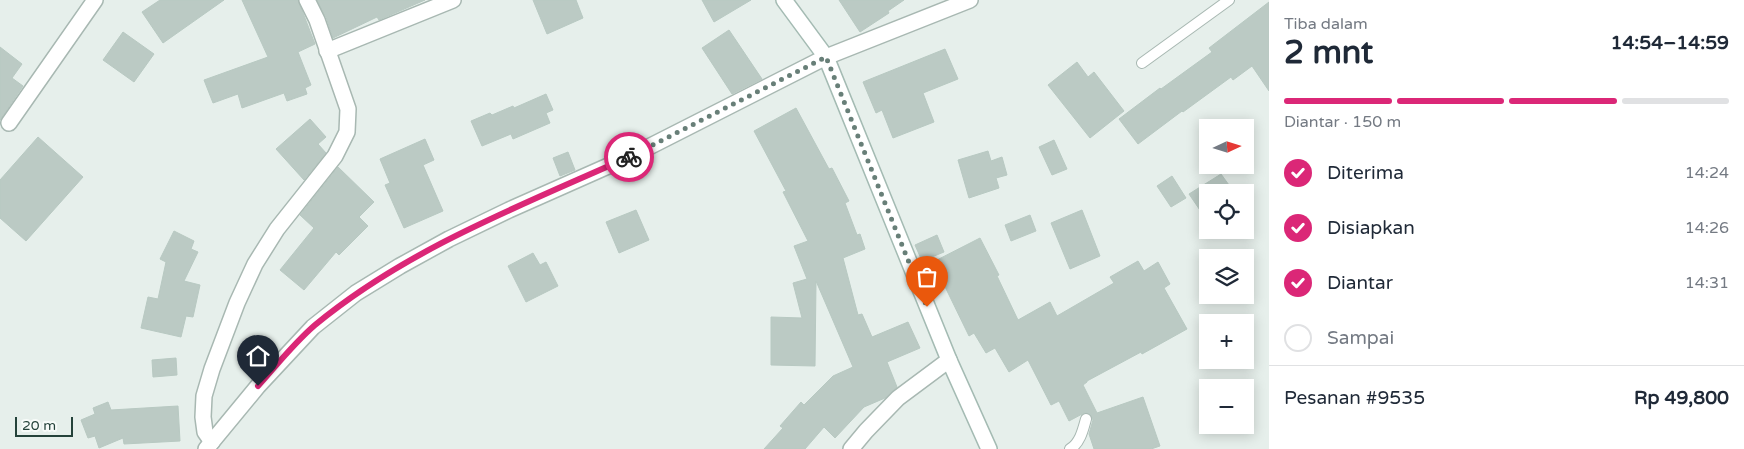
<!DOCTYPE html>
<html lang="id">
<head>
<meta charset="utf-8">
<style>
  body { margin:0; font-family:"Varela Round",sans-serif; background:#f2f2f3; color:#1f2937; height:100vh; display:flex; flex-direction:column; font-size:19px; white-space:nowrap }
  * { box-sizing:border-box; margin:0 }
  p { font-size:16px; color:#747a83 }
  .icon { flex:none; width:28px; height:28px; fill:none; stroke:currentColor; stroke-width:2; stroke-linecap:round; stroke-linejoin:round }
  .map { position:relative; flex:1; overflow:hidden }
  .drawer { display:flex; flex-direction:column; background:#fff; width:475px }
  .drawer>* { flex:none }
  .needle { width:32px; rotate:86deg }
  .fabs { position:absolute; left:1199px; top:119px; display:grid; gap:10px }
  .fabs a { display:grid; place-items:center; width:55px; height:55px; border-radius:0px; background:#fff; box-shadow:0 2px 12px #0003; font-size:25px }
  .scale { position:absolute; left:15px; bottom:12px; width:58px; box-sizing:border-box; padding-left:5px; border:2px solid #24423a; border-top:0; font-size:14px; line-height:18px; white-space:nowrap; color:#24423a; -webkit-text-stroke:4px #f7fbf9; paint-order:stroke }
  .pin { position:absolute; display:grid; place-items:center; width:42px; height:42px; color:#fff; margin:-51px -21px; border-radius:50% 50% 50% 0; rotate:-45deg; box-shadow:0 0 5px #0007 }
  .pin .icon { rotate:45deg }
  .courier { position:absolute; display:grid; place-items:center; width:50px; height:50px; margin:-25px; border:4px solid #db2777; border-radius:50%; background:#fff; color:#222; box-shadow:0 1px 6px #0007 }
  .overview em { font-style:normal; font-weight:700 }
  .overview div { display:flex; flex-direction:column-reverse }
  .overview { display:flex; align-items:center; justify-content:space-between; height:85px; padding:0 15px }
  h1 { font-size:32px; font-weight:700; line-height:38px }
  .bar { display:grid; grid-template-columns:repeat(4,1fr); gap:8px 5px; align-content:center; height:60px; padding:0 15px }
  .bar i { height:6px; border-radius:4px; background:#e0e1e3 }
  .bar .current { background:#db2777 }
  .bar p { grid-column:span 4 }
  .line { display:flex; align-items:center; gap:12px; padding:0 15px; border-top:1px solid #e0e1e3 }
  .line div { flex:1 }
  ol { padding:0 15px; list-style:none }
  li { display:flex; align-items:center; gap:15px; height:55px }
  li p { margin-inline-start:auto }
  li .icon { padding:5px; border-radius:50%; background:#db2777; color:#fff; stroke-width:4 }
  li:last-child { color:#747a83 }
  li i { width:28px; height:28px; border:2px solid #e0e1e3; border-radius:50% }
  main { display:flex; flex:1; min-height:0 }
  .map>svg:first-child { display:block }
</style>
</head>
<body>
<main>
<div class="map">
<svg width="1269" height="449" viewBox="0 0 1269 449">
  <rect width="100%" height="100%" fill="#e6efeb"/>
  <g fill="#bbcac4" stroke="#b8c9c2">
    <path d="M160,0H224L163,43L142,12Z"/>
    <path d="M242,0H298L315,44L298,52L311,85L305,88L307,94L287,101L284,93L242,108L238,94L213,103L204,80L268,57Z"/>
    <path d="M317,0H425L379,20L377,17L333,38L326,17Z"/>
    <path d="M533,0H576L583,18L547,34Z"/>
    <path d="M702,0H751L714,22Z"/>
    <path d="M839,0H904L888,11L889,13L860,32Z"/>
    <path d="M1269,2V91L1252,66L1233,80L1231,77L1183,112L1182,111L1138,144L1119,119L1160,88L1161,89L1212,52L1209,48Z"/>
    <path d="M729,30L762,79L732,94L702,48Z"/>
    <path d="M123,32L154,54L134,82L103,60Z"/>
    <path d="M0,47L22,64L12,78L23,86L0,120Z"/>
    <path d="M945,49L958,79L923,93L934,122L893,138L882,110L876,113L863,82Z"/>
    <path d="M1077,62L1088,77L1094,72L1124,111L1090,138L1048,85Z"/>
    <path d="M546,94L553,110L546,113L550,123L513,139L511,134L482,146L471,121L490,113L492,115L513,106L514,108Z"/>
    <path d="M796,108L829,169L832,168L849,201L845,203L857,235L860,234L865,249L843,258L858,315L862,314L872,337L908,322L920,348L887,362L897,387L885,398L864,407L835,438L824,427L805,449H764L783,428L780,426L801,402L804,405L833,376L853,367L816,281L815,366L771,365V317L802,318L793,283L807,279L794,246L808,241L783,192L786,191L754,131Z"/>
    <path d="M310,119L326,137L318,144L326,153L304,180L276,149Z"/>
    <path d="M38,137L83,177L26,241L0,218V180Z"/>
    <path d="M425,139L434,160L423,165L443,211L404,228L385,185L390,183L380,159Z"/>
    <path d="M1054,140L1067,169L1052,175L1039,147Z"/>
    <path d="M988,151L991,161L1002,157L1007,175L996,178L999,188L969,198L958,160Z"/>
    <path d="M568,152L575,170L560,176L553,158Z"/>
    <path d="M338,167L374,202L359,217L368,226L339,255L336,252L304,290L280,270L314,228L300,215Z"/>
    <path d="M1221,174L1234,192H1208V222L1189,194Z"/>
    <path d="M1172,176L1186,198L1171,207L1157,186Z"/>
    <path d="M636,210L649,240L619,253L606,222Z"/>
    <path d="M1082,210L1100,256L1070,269L1051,223Z"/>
    <path d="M1030,215L1036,231L1011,241L1005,225Z"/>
    <path d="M174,231L194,241L191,249L198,252L184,281L200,285L193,317L186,316L181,337L141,328L148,297L158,299L166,262L160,259Z"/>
    <path d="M937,235L944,252L922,261L915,245Z"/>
    <path d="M980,238L999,275L997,276L1018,320L1050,302L1057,316L1114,283L1110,277L1138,261L1144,271L1158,262L1170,284L1164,288L1187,329L1142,354L1141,352L1087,381V382L1083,385L1097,413L1143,397L1160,446L1151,449H1094L1089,434L1093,420L1090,414L1084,413L1069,421L1059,401L1051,405L1028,360L1009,372L995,348L986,353L974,333L969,336L933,262Z"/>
    <path d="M533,253L540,265L546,262L558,286L526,302L508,266Z"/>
    <path d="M176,358L177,375L153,377L152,360Z"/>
    <path d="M108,402L111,410L178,406L180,441L124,444L123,438L99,448L95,436L88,438L81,420L95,414L93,408Z"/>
  </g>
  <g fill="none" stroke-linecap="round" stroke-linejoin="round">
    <defs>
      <g id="service">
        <path d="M1142,63L1229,0"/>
        <path d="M1070,449C1080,443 1083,430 1086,419"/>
      </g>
      <g id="minor">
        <path d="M327,51L453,0"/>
        <path d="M9,123L95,0"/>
        <path d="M212,442L205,432L203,417L204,396L212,369L237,303L255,264L277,229L335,156L347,132L348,109L317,20L307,0"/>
        <path d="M851,449L866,431L898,398L949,360"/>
      </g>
      <path id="tertiary" d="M206,449L258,386L313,327L356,293L400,266L449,239L509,210L633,155L826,57L970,0"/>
      <path id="secondary" d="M784,0L826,57L949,360L989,449"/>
    </defs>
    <use href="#service" stroke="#a8b8b2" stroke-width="12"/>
    <use href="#minor" stroke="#a8b8b2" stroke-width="18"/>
    <use href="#tertiary" stroke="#a8b8b2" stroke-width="18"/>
    <use href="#secondary" stroke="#a4bbb3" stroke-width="18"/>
    <use href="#service" stroke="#fff" stroke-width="10"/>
    <use href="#minor" stroke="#fff" stroke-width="15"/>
    <use href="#tertiary" stroke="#fff" stroke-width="15"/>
    <use href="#secondary" stroke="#fff" stroke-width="15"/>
  </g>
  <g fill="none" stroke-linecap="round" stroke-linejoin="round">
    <path stroke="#687f78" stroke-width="5" stroke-dasharray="0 9" d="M629,157L826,57L927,307"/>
    <path stroke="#db2777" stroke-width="6" d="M258,386C276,366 294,343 315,325C407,249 520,206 629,157"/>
  </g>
</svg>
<div class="fabs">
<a><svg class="needle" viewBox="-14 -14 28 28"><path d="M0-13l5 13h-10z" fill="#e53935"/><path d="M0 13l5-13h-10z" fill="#747a83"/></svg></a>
<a><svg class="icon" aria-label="locate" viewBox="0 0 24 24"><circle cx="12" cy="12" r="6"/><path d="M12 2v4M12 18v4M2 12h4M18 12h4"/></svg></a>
<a><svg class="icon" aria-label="layers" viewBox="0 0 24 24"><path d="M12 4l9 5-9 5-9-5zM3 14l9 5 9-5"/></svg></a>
<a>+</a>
<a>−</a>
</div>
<div class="scale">20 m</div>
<div class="pin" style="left:927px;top:307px;background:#ea580c"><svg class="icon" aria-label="bag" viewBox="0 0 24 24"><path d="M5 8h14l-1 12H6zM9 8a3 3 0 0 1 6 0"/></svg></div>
<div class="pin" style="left:258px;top:386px;background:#1f2937"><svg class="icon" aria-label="home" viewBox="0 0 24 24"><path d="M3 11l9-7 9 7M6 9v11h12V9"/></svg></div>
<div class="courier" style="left:629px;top:157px"><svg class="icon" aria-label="bike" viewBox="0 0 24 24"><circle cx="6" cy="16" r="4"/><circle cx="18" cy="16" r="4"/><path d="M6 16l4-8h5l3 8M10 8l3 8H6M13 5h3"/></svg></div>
</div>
<section class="drawer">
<div class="overview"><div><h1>2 mnt</h1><p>Tiba dalam</p></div><em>14:54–14:59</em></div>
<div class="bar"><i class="current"></i><i class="current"></i><i class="current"></i><i></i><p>Diantar · 150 m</p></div>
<ol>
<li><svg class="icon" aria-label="check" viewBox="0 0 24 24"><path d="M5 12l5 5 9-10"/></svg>Diterima<p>14:24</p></li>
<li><svg class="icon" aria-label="check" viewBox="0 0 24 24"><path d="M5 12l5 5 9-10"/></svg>Disiapkan<p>14:26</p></li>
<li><svg class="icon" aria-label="check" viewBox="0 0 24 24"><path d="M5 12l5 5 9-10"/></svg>Diantar<p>14:31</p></li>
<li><i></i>Sampai</li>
</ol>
<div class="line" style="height:65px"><div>Pesanan #9535</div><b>Rp 49,800</b></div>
</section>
</main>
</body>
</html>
